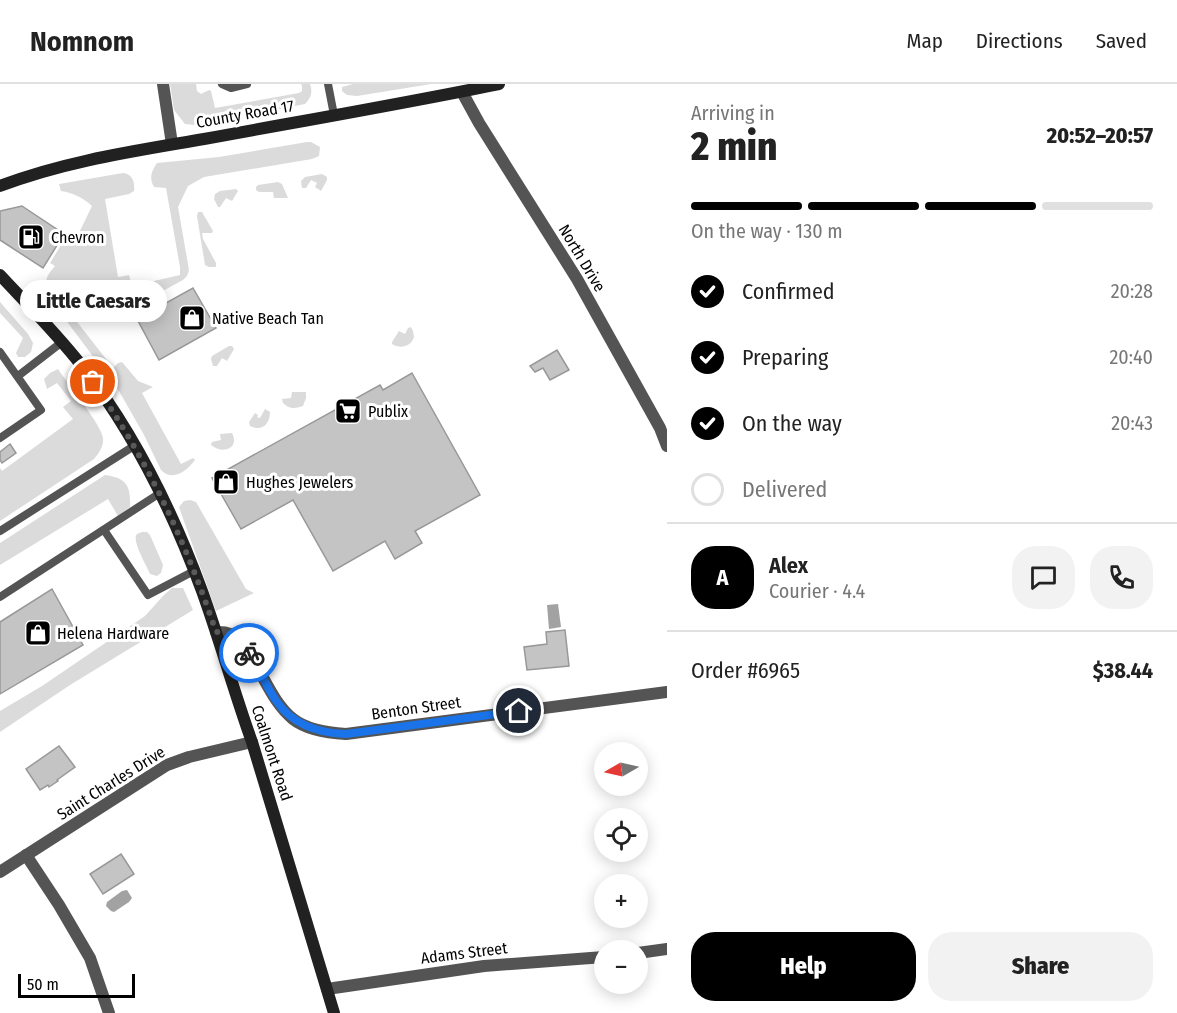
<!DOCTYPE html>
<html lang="en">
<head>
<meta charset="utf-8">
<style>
  body { margin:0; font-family:"Fira Sans Condensed",sans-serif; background:#f2f2f2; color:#222; height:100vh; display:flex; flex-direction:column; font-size:22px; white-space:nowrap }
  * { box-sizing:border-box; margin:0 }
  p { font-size:20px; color:#767676 }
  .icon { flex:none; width:33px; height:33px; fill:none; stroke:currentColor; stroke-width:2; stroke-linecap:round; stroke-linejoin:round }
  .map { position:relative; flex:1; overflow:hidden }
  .sheet { display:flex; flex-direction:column; background:#fff; width:510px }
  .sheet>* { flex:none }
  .needle { width:39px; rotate:261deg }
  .controls { position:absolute; left:594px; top:658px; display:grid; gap:12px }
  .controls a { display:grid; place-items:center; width:54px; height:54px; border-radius:50%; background:#fff; box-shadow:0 3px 15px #0003; font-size:30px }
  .scale { position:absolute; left:18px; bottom:15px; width:117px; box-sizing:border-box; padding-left:6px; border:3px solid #000; border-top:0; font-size:16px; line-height:21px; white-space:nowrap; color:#000; -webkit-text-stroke:4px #fff; paint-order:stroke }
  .pin { position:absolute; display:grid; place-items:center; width:51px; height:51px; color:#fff; margin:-26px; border:3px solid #fff; border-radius:50%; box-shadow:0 2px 6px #0007 }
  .courier { position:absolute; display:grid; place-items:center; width:60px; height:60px; margin:-30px; border:4px solid #1a73e8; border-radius:50%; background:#fff; color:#222; box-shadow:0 2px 8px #0007 }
  .bubble { position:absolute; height:42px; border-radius:21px; background:#fff; box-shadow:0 3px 15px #0003; font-size:20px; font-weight:800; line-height:42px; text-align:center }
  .headline em { font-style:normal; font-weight:800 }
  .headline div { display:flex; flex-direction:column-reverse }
  .headline { display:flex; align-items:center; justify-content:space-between; height:102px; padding:0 24px }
  h1 { font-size:39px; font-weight:800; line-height:45px }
  .bar { display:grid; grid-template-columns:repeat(4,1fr); gap:9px 6px; align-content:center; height:72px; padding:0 24px }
  .bar i { height:8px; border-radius:4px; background:#e0e0e0 }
  .bar .on { background:#000 }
  .bar p { grid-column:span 4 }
  .line { display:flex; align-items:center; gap:15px; padding:0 24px; border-top:2px solid #e0e0e0 }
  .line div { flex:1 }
  .round { display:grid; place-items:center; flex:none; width:63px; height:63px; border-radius:24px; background:#f2f2f2 }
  ol { padding:0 24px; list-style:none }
  li { display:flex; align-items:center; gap:18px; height:66px }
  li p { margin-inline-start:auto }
  li .icon { padding:6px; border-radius:50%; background:#000; color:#fff; stroke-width:4 }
  li:last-child { color:#767676 }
  li i { width:33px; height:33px; border:3px solid #e0e0e0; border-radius:50% }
  .primary-button { display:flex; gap:12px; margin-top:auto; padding:12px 24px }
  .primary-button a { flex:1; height:69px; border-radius:24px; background:#000; color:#fff; font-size:24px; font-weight:800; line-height:69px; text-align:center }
  .primary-button a+a { background:#f2f2f2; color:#222 }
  header { display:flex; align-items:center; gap:36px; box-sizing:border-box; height:84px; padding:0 30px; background:#fff; border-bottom:2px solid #e0e0e0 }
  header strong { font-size:28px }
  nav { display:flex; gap:33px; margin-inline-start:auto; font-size:21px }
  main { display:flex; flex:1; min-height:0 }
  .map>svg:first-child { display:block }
</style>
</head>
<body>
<header>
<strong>Nomnom</strong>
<nav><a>Map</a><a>Directions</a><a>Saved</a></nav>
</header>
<main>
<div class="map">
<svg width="667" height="929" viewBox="0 0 667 929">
  <rect width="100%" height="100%" fill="#fff"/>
  <g fill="#dbdbdb">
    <path d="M170,0H196L197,7L201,10L209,6L211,7L215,24L299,9L302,7V2L301,0H310C313,9 311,14 305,20L194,41L185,40L174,26Z"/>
    <path d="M353,0H431L357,12L347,11L342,7V3Z"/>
    <path d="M307,58H311L320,63L319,72L312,75L204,93L188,102L178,123L189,186L187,192L183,196L137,221L136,209L125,210V220L121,224L111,211L99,219L95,214L81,223L82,228L74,234L113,284L118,279L122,278L138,297L153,303L142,309L181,380L193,374L195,376C187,387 172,398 161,386L144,351L119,307L50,215C48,197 41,198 55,182L50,179L69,148L77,153L92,122C82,113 73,109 61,107L59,100L123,89C133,90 135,99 134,107L129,110L105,115L118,193L129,191L132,202L180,191V183L166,104L154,103C149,94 151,88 157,79L219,73Z"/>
    <path d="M322,90L327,93V96L321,107L315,103L317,99L311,96L306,104H302L301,97L305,93Z"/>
    <path d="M278,98L282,100L288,114H274L273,108H259L256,106V103L258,101Z"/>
    <path d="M236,105L238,107L232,117L226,114L220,123H218L214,115L215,110L220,107Z"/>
    <path d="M198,128H202L213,147L212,149H202L203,155L216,179V183H209L205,181L197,132Z"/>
    <path d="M0,218L28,250L33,259L31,268L25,273H18L16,269L23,254L0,229Z"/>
    <path d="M411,243L413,247L414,253C411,263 400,265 392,260V258L399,247L405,250L408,244Z"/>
    <path d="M229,262H232L234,265L227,277L222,274L217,282H213L211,275L212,272Z"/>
    <path d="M58,285C67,299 101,340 103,354C104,362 99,369 94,375L0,437V384L2,387L73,335L63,323L71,317L57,299L47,305L44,295L50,289Z"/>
    <path d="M292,308H306V314L303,322C294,325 289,325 283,319L282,315L291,314Z"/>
    <path d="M265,325L270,328C270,340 262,348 250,342L249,338L255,329L258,331L257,333L260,334Z"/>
    <path d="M232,349C240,364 223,371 211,361L212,358L221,356L220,350Z"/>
    <path d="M105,391C126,394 131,401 130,423L118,432L108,415L0,481V459Z"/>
    <path d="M190,416L196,418L246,505L254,509L216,527L179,423L184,417Z"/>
    <path d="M142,448H147L150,451L163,481L161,489L157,492L150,490C147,482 131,456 137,450C138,449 141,449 142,448Z"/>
    <path d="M172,504H183L193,526L70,601L0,648V627L42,602L145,532L163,512Z"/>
  </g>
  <g fill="#a2a2a2">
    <path d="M558,520L561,543L549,545L547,521Z"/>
    <path d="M127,806L132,814L129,818L114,828L111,827L106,822L107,818L122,807Z"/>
  </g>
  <g fill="#c4c4c4" stroke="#989898" stroke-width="1.5">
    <path d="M22,122L64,150L43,184L0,156V127Z"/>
    <path d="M193,204L216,244L159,276L137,235Z"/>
    <path d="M136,209L137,221L125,220V210Z"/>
    <path d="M557,266L569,286L550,296L543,284L535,288L530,282Z"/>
    <path d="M412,289L480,411L415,447L422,459L395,475L385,457L333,487L293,416L241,445L212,394L380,301L383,306Z"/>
    <path d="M10,360L16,369L2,379L0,376V368Z"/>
    <path d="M52,505L83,561L0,610V538Z"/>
    <path d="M565,546L569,582L527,586L524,563L547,560L546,548Z"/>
    <path d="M59,662L75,683L57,696L58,697L49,703L48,701L40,706L26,685Z"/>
    <path d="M121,770L134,790L103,810L90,790Z"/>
  </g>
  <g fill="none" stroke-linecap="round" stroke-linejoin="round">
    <g stroke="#545454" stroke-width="8">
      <path d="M222,0L231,4L247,0"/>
      <path d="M328,0L334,31"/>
      <path d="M0,268L41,326L0,354"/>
      <path d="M18,292L62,258"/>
      <path d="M104,446L148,511L194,487"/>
      <path d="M0,447L134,362"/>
      <path d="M0,513L160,409"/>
    </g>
    <g stroke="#545454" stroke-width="12">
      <path d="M163,0L172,60"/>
      <path d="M462,8L479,39L577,195L660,344L667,362"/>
      <path d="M216,548C222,548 228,548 234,552C239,555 243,561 246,566C263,588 271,617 293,635C307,646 329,649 346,650L667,608"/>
      <path d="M26,771L59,821L90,874L109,929"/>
      <path d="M0,788L167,681L189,673L252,658"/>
      <path d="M638,869L667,865"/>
      <path d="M327,905L484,882L604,873"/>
    </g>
    <g stroke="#212121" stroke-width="12">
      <path d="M0,102C65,77 135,67 204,55C302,37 401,20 499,0"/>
      <path d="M0,191C28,221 57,250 82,282C134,349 173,428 202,507C220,557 234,608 252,658L334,929"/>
    </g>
  </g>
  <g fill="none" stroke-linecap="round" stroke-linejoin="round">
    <path stroke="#595959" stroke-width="6" stroke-dasharray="0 10.8" d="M93,298C147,375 186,458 216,548C234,549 239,555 249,569"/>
    <path stroke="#1a73e8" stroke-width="8" d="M249,569C260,585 266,603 277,618C293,641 319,649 346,650L519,627"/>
  </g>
  <defs>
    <symbol id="fuel-square" viewBox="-11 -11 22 22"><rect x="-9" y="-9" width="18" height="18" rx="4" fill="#000" stroke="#fff"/><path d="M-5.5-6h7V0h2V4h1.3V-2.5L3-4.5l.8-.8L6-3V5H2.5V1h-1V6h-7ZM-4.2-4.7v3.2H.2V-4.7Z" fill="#fff"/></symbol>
    <symbol id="shop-square" viewBox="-11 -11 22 22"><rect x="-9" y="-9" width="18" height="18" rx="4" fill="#000" stroke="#fff"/><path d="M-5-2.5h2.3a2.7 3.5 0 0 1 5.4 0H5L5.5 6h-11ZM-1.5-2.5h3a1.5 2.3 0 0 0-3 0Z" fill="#fff"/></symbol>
    <symbol id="supermarket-square" viewBox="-11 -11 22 22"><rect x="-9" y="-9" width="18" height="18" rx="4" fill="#000" stroke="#fff"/><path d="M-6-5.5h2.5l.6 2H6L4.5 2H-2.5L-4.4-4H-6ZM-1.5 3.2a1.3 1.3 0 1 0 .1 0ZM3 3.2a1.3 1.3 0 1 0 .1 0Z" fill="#fff"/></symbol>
  </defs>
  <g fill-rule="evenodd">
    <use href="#fuel-square" x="16" y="138" width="30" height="30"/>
    <use href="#shop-square" x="177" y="219" width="30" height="30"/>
    <use href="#supermarket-square" x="333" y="312" width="30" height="30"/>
    <use href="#shop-square" x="211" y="383" width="30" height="30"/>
    <use href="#shop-square" x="23" y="534" width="30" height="30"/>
  </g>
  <g text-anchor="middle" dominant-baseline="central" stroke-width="6" stroke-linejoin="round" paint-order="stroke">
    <g font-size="16" fill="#000" stroke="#fff">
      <text transform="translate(245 30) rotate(-10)">County Road 17</text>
      <text transform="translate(582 174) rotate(59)">North Drive</text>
      <text transform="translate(416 624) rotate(-8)">Benton Street</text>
      <text transform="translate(272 669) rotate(72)">Coalmont Road</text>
      <text transform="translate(111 699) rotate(-32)">Saint Charles Drive</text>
      <text transform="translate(464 869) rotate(-7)">Adams Street</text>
    </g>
    <g font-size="16" fill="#000" stroke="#fff" text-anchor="start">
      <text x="51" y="153">Chevron</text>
      <text x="212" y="234">Native Beach Tan</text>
      <text x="368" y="327">Publix</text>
      <text x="246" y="398">Hughes Jewelers</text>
      <text x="57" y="549">Helena Hardware</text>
    </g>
  </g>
</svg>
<div class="controls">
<a><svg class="needle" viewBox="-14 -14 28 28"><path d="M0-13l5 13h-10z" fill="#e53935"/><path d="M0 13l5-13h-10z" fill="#767676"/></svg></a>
<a><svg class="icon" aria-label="locate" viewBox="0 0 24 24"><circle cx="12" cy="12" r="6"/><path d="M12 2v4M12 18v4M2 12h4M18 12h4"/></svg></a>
<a>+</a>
<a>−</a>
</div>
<div class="scale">50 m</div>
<div class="pin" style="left:93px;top:298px;background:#ea580c"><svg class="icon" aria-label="bag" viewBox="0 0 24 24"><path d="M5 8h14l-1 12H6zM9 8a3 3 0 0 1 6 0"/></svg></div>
<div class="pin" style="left:519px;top:627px;background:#1f2937"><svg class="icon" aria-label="home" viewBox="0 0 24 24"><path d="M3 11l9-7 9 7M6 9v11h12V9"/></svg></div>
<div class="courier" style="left:249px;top:569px"><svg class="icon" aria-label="bike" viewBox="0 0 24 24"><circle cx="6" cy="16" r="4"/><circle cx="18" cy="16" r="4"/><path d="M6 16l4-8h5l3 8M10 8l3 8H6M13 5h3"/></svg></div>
<div class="bubble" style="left:20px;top:196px;width:147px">Little Caesars</div>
</div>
<section class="sheet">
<div class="headline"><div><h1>2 min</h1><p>Arriving in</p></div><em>20:52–20:57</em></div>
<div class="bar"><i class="on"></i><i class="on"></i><i class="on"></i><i></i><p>On the way · 130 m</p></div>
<ol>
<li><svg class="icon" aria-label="check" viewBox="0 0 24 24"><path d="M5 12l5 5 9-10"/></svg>Confirmed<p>20:28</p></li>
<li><svg class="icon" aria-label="check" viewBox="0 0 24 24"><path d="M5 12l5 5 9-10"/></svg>Preparing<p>20:40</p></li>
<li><svg class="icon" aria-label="check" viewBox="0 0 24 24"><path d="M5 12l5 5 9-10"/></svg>On the way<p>20:43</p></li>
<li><i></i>Delivered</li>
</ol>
<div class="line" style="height:108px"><b class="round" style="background:#000;color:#fff">A</b><div><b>Alex</b><p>Courier · 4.4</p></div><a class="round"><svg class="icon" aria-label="chat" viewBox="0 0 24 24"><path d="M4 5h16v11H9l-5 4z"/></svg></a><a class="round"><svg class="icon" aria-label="phone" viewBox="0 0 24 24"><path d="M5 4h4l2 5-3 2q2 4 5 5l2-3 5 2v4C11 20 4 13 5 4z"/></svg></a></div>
<div class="line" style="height:78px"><div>Order #6965</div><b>$38.44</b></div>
<div class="primary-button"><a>Help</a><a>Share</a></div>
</section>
</main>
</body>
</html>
